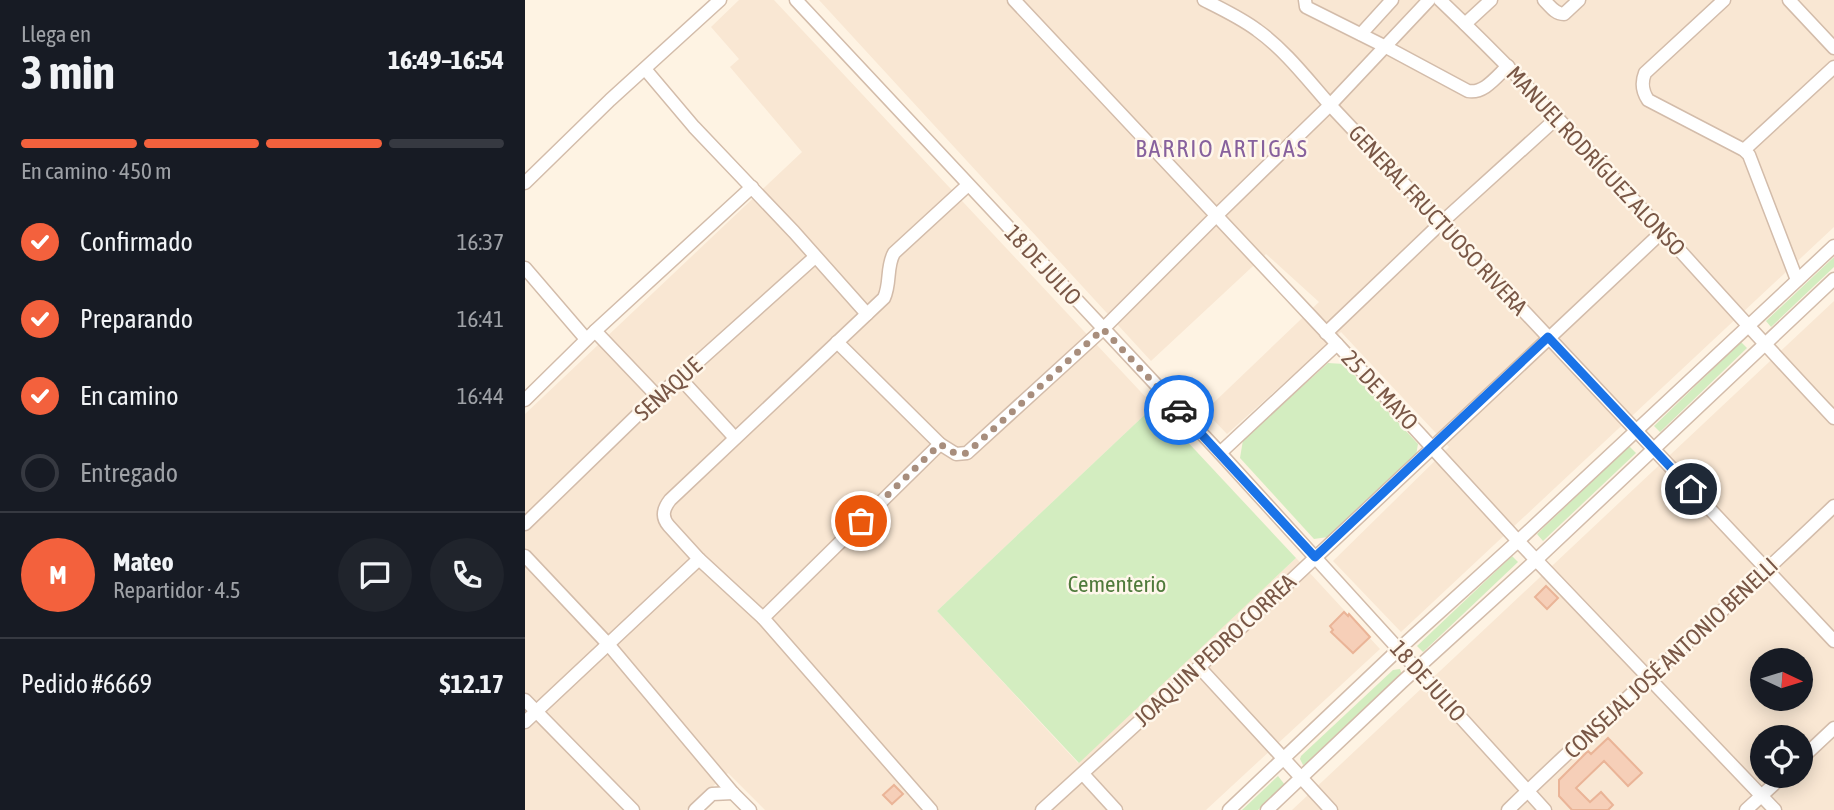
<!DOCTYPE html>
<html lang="es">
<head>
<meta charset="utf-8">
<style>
  body { margin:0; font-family:"Asap Condensed",sans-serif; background:#20242c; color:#f1f3f6; height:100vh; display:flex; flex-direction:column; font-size:26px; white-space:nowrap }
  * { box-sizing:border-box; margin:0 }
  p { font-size:23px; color:#9ea1a6 }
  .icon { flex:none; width:38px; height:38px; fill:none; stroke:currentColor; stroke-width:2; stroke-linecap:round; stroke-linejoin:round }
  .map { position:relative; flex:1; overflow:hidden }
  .details { display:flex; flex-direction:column; background:#171b24; width:525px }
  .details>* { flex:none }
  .needle { width:46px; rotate:94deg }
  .buttons { position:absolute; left:1225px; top:648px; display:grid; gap:14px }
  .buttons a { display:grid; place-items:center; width:63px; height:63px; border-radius:50%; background:#171b24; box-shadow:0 4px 18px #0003; font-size:35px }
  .pin { position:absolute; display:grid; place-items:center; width:60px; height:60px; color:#fff; margin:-30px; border:4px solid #fff; border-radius:50%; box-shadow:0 2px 7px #0007 }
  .courier { position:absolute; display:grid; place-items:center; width:70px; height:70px; margin:-35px; border:5px solid #1a73e8; border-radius:50%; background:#fff; color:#222; box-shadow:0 2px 9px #0007 }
  .overview em { font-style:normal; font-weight:700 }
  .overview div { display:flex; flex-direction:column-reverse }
  .overview { display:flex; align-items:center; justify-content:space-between; height:119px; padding:0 21px }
  h1 { font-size:46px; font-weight:700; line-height:52px }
  .bar { display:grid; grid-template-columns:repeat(4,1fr); gap:10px 7px; align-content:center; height:84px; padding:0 21px }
  .bar i { height:9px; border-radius:5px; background:#363941 }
  .bar .selected { background:#f3613d }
  .bar p { grid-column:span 4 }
  .line { display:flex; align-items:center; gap:18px; padding:0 21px; border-top:2px solid #363941 }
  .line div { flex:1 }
  .round { display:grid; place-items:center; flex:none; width:74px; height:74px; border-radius:37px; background:#20242c }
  ol { padding:0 21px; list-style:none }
  li { display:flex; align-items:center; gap:21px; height:77px }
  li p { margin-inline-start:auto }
  li .icon { padding:7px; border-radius:50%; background:#f3613d; color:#fff; stroke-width:4 }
  li:last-child { color:#9ea1a6 }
  li i { width:38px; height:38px; border:4px solid #363941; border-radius:50% }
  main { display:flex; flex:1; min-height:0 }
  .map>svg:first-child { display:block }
</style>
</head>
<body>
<main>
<section class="details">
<div class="overview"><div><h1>3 min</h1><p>Llega en</p></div><em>16:49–16:54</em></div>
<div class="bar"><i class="selected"></i><i class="selected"></i><i class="selected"></i><i></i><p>En camino · 450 m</p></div>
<ol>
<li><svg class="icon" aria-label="check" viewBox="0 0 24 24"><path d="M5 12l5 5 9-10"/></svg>Confirmado<p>16:37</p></li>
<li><svg class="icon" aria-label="check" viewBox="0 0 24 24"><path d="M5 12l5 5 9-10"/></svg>Preparando<p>16:41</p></li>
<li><svg class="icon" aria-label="check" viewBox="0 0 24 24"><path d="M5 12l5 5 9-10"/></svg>En camino<p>16:44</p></li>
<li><i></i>Entregado</li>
</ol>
<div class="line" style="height:126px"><b class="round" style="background:#f3613d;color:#fff">M</b><div><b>Mateo</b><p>Repartidor · 4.5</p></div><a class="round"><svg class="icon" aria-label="chat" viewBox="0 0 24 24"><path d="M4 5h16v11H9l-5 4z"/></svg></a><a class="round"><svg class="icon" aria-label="phone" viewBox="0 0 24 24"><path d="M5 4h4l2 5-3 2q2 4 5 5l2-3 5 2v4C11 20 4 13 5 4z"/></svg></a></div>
<div class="line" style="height:91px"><div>Pedido #6669</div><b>$12.17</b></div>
</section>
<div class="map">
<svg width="1309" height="810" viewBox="0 0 1309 810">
  <rect width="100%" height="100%" fill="#fef3e3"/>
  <g fill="#f9e7d3" fill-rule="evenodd">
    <path d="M214,0H249L629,406L412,611L553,763L771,558L855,649L681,810H240L203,773L161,810H0V414L277,152L205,67L214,59L186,27Z"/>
    <path d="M294,0H1309V227L876,632L808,561L924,447L816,332L702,434L680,411L794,302L741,254L626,361Z"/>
    <path d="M1309,301V810H767ZM1237,660H1276V698H1237ZM1237,737H1276V775H1237Z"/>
  </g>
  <g fill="#d3edc0">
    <path d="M1309,257V267L1246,327L1241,321Z"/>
    <path d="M1216,342L1222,348L1135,432L1129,426Z"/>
    <path d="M803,363L819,364L893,444L891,455L803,537L789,539L715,458L718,440Z"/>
    <path d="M629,406L771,558L554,763L412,611Z"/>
    <path d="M1104,446L1111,453L1018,541L1012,534Z"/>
    <path d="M987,556L993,562L898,652L892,646Z"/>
    <path d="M875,669L877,675L783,764L778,765L775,759L776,756L868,670Z"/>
    <path d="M753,776L760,785L733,810H717Z"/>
  </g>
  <g fill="#f6cfb8" stroke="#eab497" stroke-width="2">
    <path d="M1021,586L1033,598L1022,609L1010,597Z"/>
    <path d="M819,612L823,616L824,614L845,637L828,653L806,632L808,630L805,626Z"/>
    <path d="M1083,738L1117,773L1103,786L1079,761L1051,788L1065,802L1076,792L1088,805L1083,810H1047L1034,796V780L1063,751L1066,754Z"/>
    <path d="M369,785L378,794L367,804L358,795Z"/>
  </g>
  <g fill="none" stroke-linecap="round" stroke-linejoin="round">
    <defs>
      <g id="minor">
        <path d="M271,0L695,453L1020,810"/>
        <path d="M489,0L812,344L993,541L1250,810"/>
        <path d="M679,0C697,9 716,18 732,30C760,50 782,79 805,105L1309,641"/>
        <path d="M780,0L781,7L861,47L943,91C959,94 971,77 983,66"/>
        <path d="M915,0C1054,132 1177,279 1309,418"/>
        <path d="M1019,0C1025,6 1030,14 1039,14L1054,0"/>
        <path d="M1199,0L1120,73C1116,83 1117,91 1123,100L1219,150L1224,155L1272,280"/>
        <path d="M1264,0L1309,48"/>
        <path d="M940,24L966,0"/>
        <path d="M836,34L867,0"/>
        <path d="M120,69L169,127L269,232L342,314"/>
        <path d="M1219,150L1309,67"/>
        <path d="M0,183L85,100L195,0"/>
        <path d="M0,268L61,339"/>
        <path d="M70,331L132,396"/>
        <path d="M801,333L916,223L1033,117"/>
        <path d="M312,342L415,444L431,454L442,453L578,329L691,216L805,105L904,0"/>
        <path d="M155,378L210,438"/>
        <path d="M0,400L70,331L227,187"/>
        <path d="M695,453L812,344"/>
        <path d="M0,524L132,396L155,378L290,257"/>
        <path d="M0,556L83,644L208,793L225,810"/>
        <path d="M238,618L415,444"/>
        <path d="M674,667L806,810"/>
        <path d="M0,700L108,810"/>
        <path d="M0,722L174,559"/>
        <path d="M1276,759L1309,728"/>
        <path d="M558,774L591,810"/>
        <path d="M170,810L187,794L208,793"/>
        <path d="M406,810L238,618L174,559L144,526C136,517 138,509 145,500L359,298C366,283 361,267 369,253L443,185"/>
        <path d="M517,810L674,667L1138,231"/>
        <path d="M704,810L874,649L993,541L1309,246"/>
        <path d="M742,810L877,682L1011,560L1309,279"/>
        <path d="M983,810C1090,706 1202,609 1309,506"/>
        <path d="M1221,810L1259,775"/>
      </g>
    </defs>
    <use href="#minor" stroke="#d3bcaa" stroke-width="15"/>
    <use href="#minor" stroke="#fff" stroke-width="12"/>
  </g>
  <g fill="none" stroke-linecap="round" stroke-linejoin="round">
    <path stroke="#a88e7d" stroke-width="7" stroke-dasharray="0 12.6" d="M336,521L415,444L431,454L442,453L578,329L654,410"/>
    <path stroke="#1a73e8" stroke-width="9" d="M654,410L790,557L1023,337L1166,489"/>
  </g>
  <g text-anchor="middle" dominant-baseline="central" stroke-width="5" stroke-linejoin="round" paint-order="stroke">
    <g font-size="23" fill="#795746" stroke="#fff7eb">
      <text transform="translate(1071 161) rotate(47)">MANUEL RODRÍGUEZ ALONSO</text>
      <text transform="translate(913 220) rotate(47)">GENERAL FRUCTUOSO RIVERA</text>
      <text transform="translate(518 265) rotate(47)">18 DE JULIO</text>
      <text transform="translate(143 389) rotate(-42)">SENAQUE</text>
      <text transform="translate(855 390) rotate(47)">25 DE MAYO</text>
      <text transform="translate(690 650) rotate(-43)">JOAQUIN PEDRO CORREA</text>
      <text transform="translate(1146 658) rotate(-43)">CONSEJAL JOSÉ ANTONIO BENELLI</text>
      <text transform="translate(903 681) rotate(48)">18 DE JULIO</text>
    </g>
    <g font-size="23" fill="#4f7a3b" stroke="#fff7eb">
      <text x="592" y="584">Cementerio</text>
    </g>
    <g font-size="24" letter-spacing="2" fill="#87619d" stroke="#fff7eb">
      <text x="697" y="148">BARRIO ARTIGAS</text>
    </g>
  </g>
</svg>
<div class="buttons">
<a><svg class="needle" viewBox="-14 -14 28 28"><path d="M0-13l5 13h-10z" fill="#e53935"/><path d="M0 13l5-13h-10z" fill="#9ea1a6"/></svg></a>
<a><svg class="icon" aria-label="locate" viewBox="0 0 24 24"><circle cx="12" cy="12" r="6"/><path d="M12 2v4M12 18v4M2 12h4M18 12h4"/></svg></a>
</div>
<div class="pin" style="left:336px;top:521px;background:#ea580c"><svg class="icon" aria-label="bag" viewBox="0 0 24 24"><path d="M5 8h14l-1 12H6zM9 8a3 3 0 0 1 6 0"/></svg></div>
<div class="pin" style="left:1166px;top:489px;background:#1f2937"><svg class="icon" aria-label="home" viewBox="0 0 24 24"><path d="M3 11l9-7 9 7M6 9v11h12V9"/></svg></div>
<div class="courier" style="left:654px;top:410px"><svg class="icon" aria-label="car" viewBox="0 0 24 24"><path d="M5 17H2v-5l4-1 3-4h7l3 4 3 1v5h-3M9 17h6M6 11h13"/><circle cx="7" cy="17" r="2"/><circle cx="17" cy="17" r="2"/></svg></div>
</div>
</main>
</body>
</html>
